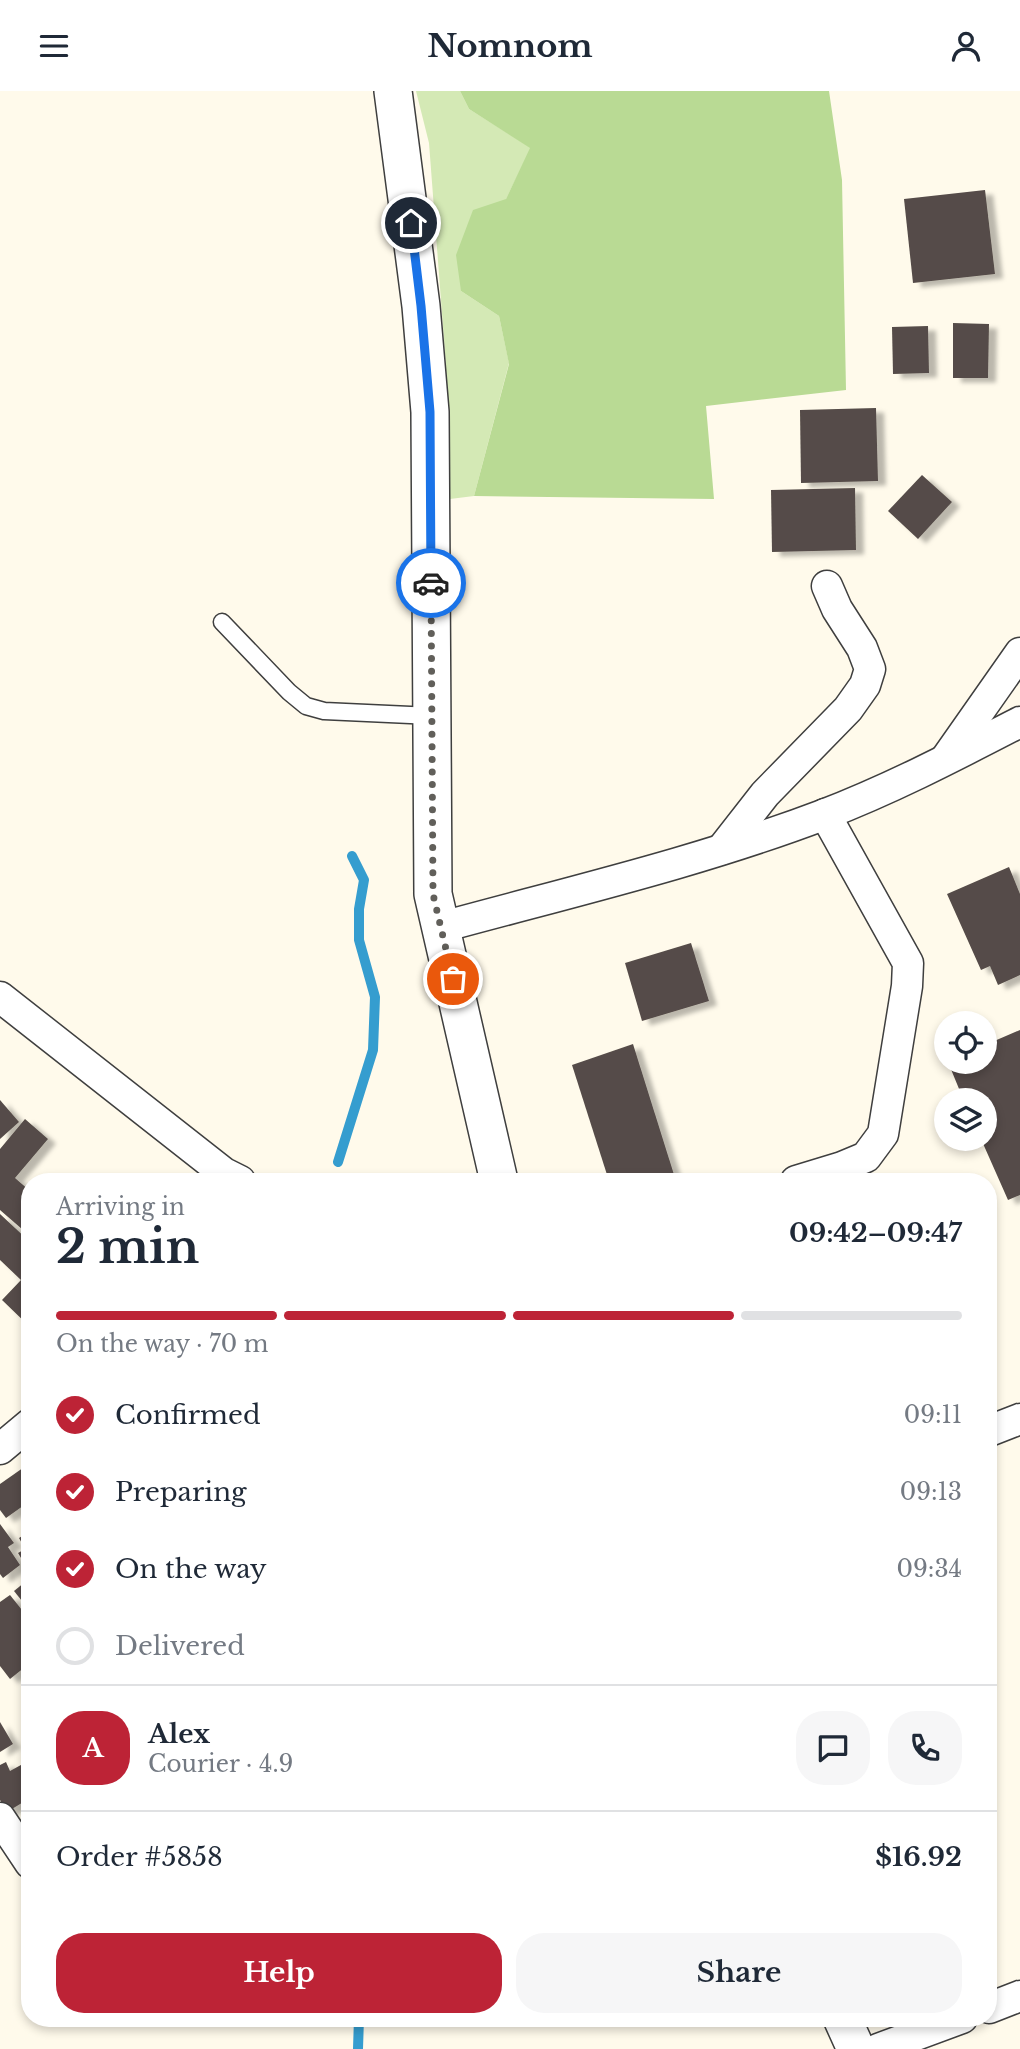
<!DOCTYPE html>
<html lang="en">
<head>
<meta charset="utf-8">
<style>
  body { margin:0; font-family:"Libre Baskerville",serif; background:#f6f6f7; color:#1f2937; height:100vh; display:flex; flex-direction:column; font-size:26px; white-space:nowrap }
  * { box-sizing:border-box; margin:0 }
  p { font-size:23px; color:#747a83 }
  .icon { flex:none; width:38px; height:38px; fill:none; stroke:currentColor; stroke-width:2; stroke-linecap:round; stroke-linejoin:round }
  .map { position:relative; flex:1; overflow:hidden }
  .sheet { position:absolute; left:21px; top:1082px; width:976px; height:854px; display:flex; flex-direction:column; background:#fff; border-radius:28px; box-shadow:0 4px 10px #0003 }
  .sheet>* { flex:none }
  .fabs { position:absolute; left:934px; top:920px; display:grid; gap:14px }
  .fabs a { display:grid; place-items:center; width:63px; height:63px; border-radius:50%; background:#fff; box-shadow:0 4px 10px #0003; font-size:35px }
  .pin { position:absolute; display:grid; place-items:center; width:60px; height:60px; color:#fff; margin:-30px; border:4px solid #fff; border-radius:50%; box-shadow:0 2px 7px #0007 }
  .courier { position:absolute; display:grid; place-items:center; width:70px; height:70px; margin:-35px; border:5px solid #1a73e8; border-radius:50%; background:#fff; color:#222; box-shadow:0 2px 9px #0007 }
  .headline em { font-style:normal; font-weight:800 }
  .headline div { display:flex; flex-direction:column-reverse }
  .headline { display:flex; align-items:center; justify-content:space-between; height:119px; padding:0 35px }
  h1 { font-size:46px; font-weight:800; line-height:52px }
  .bar { display:grid; grid-template-columns:repeat(4,1fr); gap:10px 7px; align-content:center; height:84px; padding:0 35px }
  .bar i { height:9px; border-radius:5px; background:#e0e1e3 }
  .bar .active { background:#bd2336 }
  .bar p { grid-column:span 4 }
  .line { display:flex; align-items:center; gap:18px; padding:0 35px; border-top:2px solid #e0e1e3 }
  .line div { flex:1 }
  .round { display:grid; place-items:center; flex:none; width:74px; height:74px; border-radius:28px; background:#f6f6f7 }
  ol { padding:0 35px; list-style:none }
  li { display:flex; align-items:center; gap:21px; height:77px }
  li p { margin-inline-start:auto }
  li .icon { padding:7px; border-radius:50%; background:#bd2336; color:#fff; stroke-width:4 }
  li:last-child { color:#747a83 }
  li i { width:38px; height:38px; border:4px solid #e0e1e3; border-radius:50% }
  .button { display:flex; gap:14px; margin-top:auto; padding:14px 35px }
  .button a { flex:1; height:80px; border-radius:28px; background:#bd2336; color:#fff; font-size:28px; font-weight:800; line-height:80px; text-align:center }
  .button a+a { background:#f6f6f7; color:#1f2937 }
  header { display:flex; justify-content:space-between; align-items:center; height:91px; padding:0 35px; background:#fff; font-size:32px; font-weight:800 }
  .map>svg:first-child { display:block }
</style>
</head>
<body>
<header><svg class="icon" aria-label="menu" viewBox="0 0 24 24"><path d="M4 6h16M4 12h16M4 18h16"/></svg>Nomnom<svg class="icon" aria-label="person" viewBox="0 0 24 24"><circle cx="12" cy="8" r="4"/><path d="M4 21q1-7 8-7t8 7"/></svg></header>
<div class="map">
<svg width="1020" height="1958" viewBox="0 0 1020 1958">
  <defs>
    <filter id="shadow"><feDropShadow dx="8" dy="4.5" stdDeviation="2" flood-color="#0004"/></filter>
  </defs>
  <rect width="100%" height="100%" fill="#fffaeb"/>
  <path fill="#d4e9b5" d="M416,0H460L469,18L531,57L461,200L499,225L509,272L474,405L442,409L446,275L429,52Z"/>
  <path fill="#b9da94" d="M460,0H829L842,89L846,299L706,315L714,408L474,405L509,273L499,225L461,200L456,164L473,119L506,108L530,57L469,18Z"/>
  <g fill="none" stroke-linecap="round" stroke-linejoin="round">
    <g stroke="#359dcf" stroke-width="10">
      <path d="M338,1071L373,959L375,906L359,849V818L364,789L352,765"/>
      <path d="M358,1958L359,1927"/>
    </g>
  </g>
  <g fill="#554c48" filter="url(#shadow)">
    <path d="M985,99L995,183L913,192L904,108Z"/>
    <path d="M953,232L989,233L988,287H953Z"/>
    <path d="M928,235L929,282L893,283L892,236Z"/>
    <path d="M876,317L878,390L801,392L800,319Z"/>
    <path d="M922,384L952,411L918,448L888,420Z"/>
    <path d="M855,397L856,459L772,461L771,399Z"/>
    <path d="M1009,776L1020,803V884L998,894L990,875L981,879L947,803Z"/>
    <path d="M691,852L709,910L642,930L625,872Z"/>
    <path d="M1020,939V1104L1008,1109L981,1048H985V1010H964L948,971H985V954Z"/>
    <path d="M633,953L676,1090H609L572,974Z"/>
    <path d="M0,1009L19,1031L0,1048Z"/>
    <path d="M25,1028L48,1048L15,1087L30,1100V1145L0,1119V1058Z"/>
    <path d="M0,1123L30,1151V1236L2,1209L21,1189L0,1169Z"/>
    <path d="M30,1372V1410L6,1427L0,1419V1393Z"/>
    <path d="M0,1433L14,1452L8,1456L20,1474L3,1487L0,1483Z"/>
    <path d="M30,1440V1482L18,1462L25,1458L19,1447Z"/>
    <path d="M30,1487V1520L14,1500Z"/>
    <path d="M10,1504L30,1529V1572L10,1588L0,1575V1511Z"/>
    <path d="M30,1583V1602L21,1589Z"/>
    <path d="M0,1631L13,1653L0,1661Z"/>
    <path d="M30,1669V1707L7,1721L0,1709V1674L6,1671L10,1680Z"/>
    <path d="M30,1726V1754L18,1732Z"/>
  </g>
  <g fill="none" stroke-linecap="round" stroke-linejoin="round">
    <defs>
      <path id="service" d="M222,531L289,601L306,615L324,620L432,625"/>
      <g id="minor">
        <path d="M947,666L1020,562"/>
        <path d="M722,758L765,703L848,618L865,594L870,578L862,557L837,518L827,495"/>
        <path d="M442,836C570,801 699,771 823,724C891,698 956,664 1020,631"/>
        <path d="M0,906L224,1082L240,1090"/>
        <path d="M796,1090L842,1076L866,1066L883,1043L907,895L908,872L825,723"/>
        <path d="M989,1340L1020,1328"/>
        <path d="M0,1358L30,1333"/>
        <path d="M0,1727L30,1772"/>
        <path d="M989,1917L1020,1905"/>
        <path d="M878,1958L962,1927"/>
      </g>
      <g id="tertiary">
        <path d="M393,0L421,215L430,321L433,803L499,1090"/>
        <path d="M842,1927L856,1958"/>
      </g>
    </defs>
    <use href="#service" stroke="#3f3f3f" stroke-width="19"/>
    <use href="#minor" stroke="#3f3f3f" stroke-width="33"/>
    <use href="#tertiary" stroke="#3f3f3f" stroke-width="40"/>
    <use href="#service" stroke="#fff" stroke-width="16"/>
    <use href="#minor" stroke="#fff" stroke-width="30"/>
    <use href="#tertiary" stroke="#fff" stroke-width="37"/>
  </g>
  <g fill="none" stroke-linecap="round" stroke-linejoin="round">
    <path stroke="#615f5a" stroke-width="7" stroke-dasharray="0 12.6" d="M431,492L433,803L453,888"/>
    <path stroke="#1a73e8" stroke-width="9" d="M411,132L421,215L430,321L431,492"/>
  </g>
</svg>
<div class="fabs">
<a><svg class="icon" aria-label="locate" viewBox="0 0 24 24"><circle cx="12" cy="12" r="6"/><path d="M12 2v4M12 18v4M2 12h4M18 12h4"/></svg></a>
<a><svg class="icon" aria-label="layers" viewBox="0 0 24 24"><path d="M12 4l9 5-9 5-9-5zM3 14l9 5 9-5"/></svg></a>
</div>
<div class="pin" style="left:453px;top:888px;background:#ea580c"><svg class="icon" aria-label="bag" viewBox="0 0 24 24"><path d="M5 8h14l-1 12H6zM9 8a3 3 0 0 1 6 0"/></svg></div>
<div class="pin" style="left:411px;top:132px;background:#1f2937"><svg class="icon" aria-label="home" viewBox="0 0 24 24"><path d="M3 11l9-7 9 7M6 9v11h12V9"/></svg></div>
<div class="courier" style="left:431px;top:492px"><svg class="icon" aria-label="car" viewBox="0 0 24 24"><path d="M5 17H2v-5l4-1 3-4h7l3 4 3 1v5h-3M9 17h6M6 11h13"/><circle cx="7" cy="17" r="2"/><circle cx="17" cy="17" r="2"/></svg></div>
<section class="sheet">
<div class="headline"><div><h1>2 min</h1><p>Arriving in</p></div><em>09:42–09:47</em></div>
<div class="bar"><i class="active"></i><i class="active"></i><i class="active"></i><i></i><p>On the way · 70 m</p></div>
<ol>
<li><svg class="icon" aria-label="check" viewBox="0 0 24 24"><path d="M5 12l5 5 9-10"/></svg>Confirmed<p>09:11</p></li>
<li><svg class="icon" aria-label="check" viewBox="0 0 24 24"><path d="M5 12l5 5 9-10"/></svg>Preparing<p>09:13</p></li>
<li><svg class="icon" aria-label="check" viewBox="0 0 24 24"><path d="M5 12l5 5 9-10"/></svg>On the way<p>09:34</p></li>
<li><i></i>Delivered</li>
</ol>
<div class="line" style="height:126px"><b class="round" style="background:#bd2336;color:#fff">A</b><div><b>Alex</b><p>Courier · 4.9</p></div><a class="round"><svg class="icon" aria-label="chat" viewBox="0 0 24 24"><path d="M4 5h16v11H9l-5 4z"/></svg></a><a class="round"><svg class="icon" aria-label="phone" viewBox="0 0 24 24"><path d="M5 4h4l2 5-3 2q2 4 5 5l2-3 5 2v4C11 20 4 13 5 4z"/></svg></a></div>
<div class="line" style="height:91px"><div>Order #5858</div><b>$16.92</b></div>
<div class="button"><a>Help</a><a>Share</a></div>
</section>
</div>
</body>
</html>
